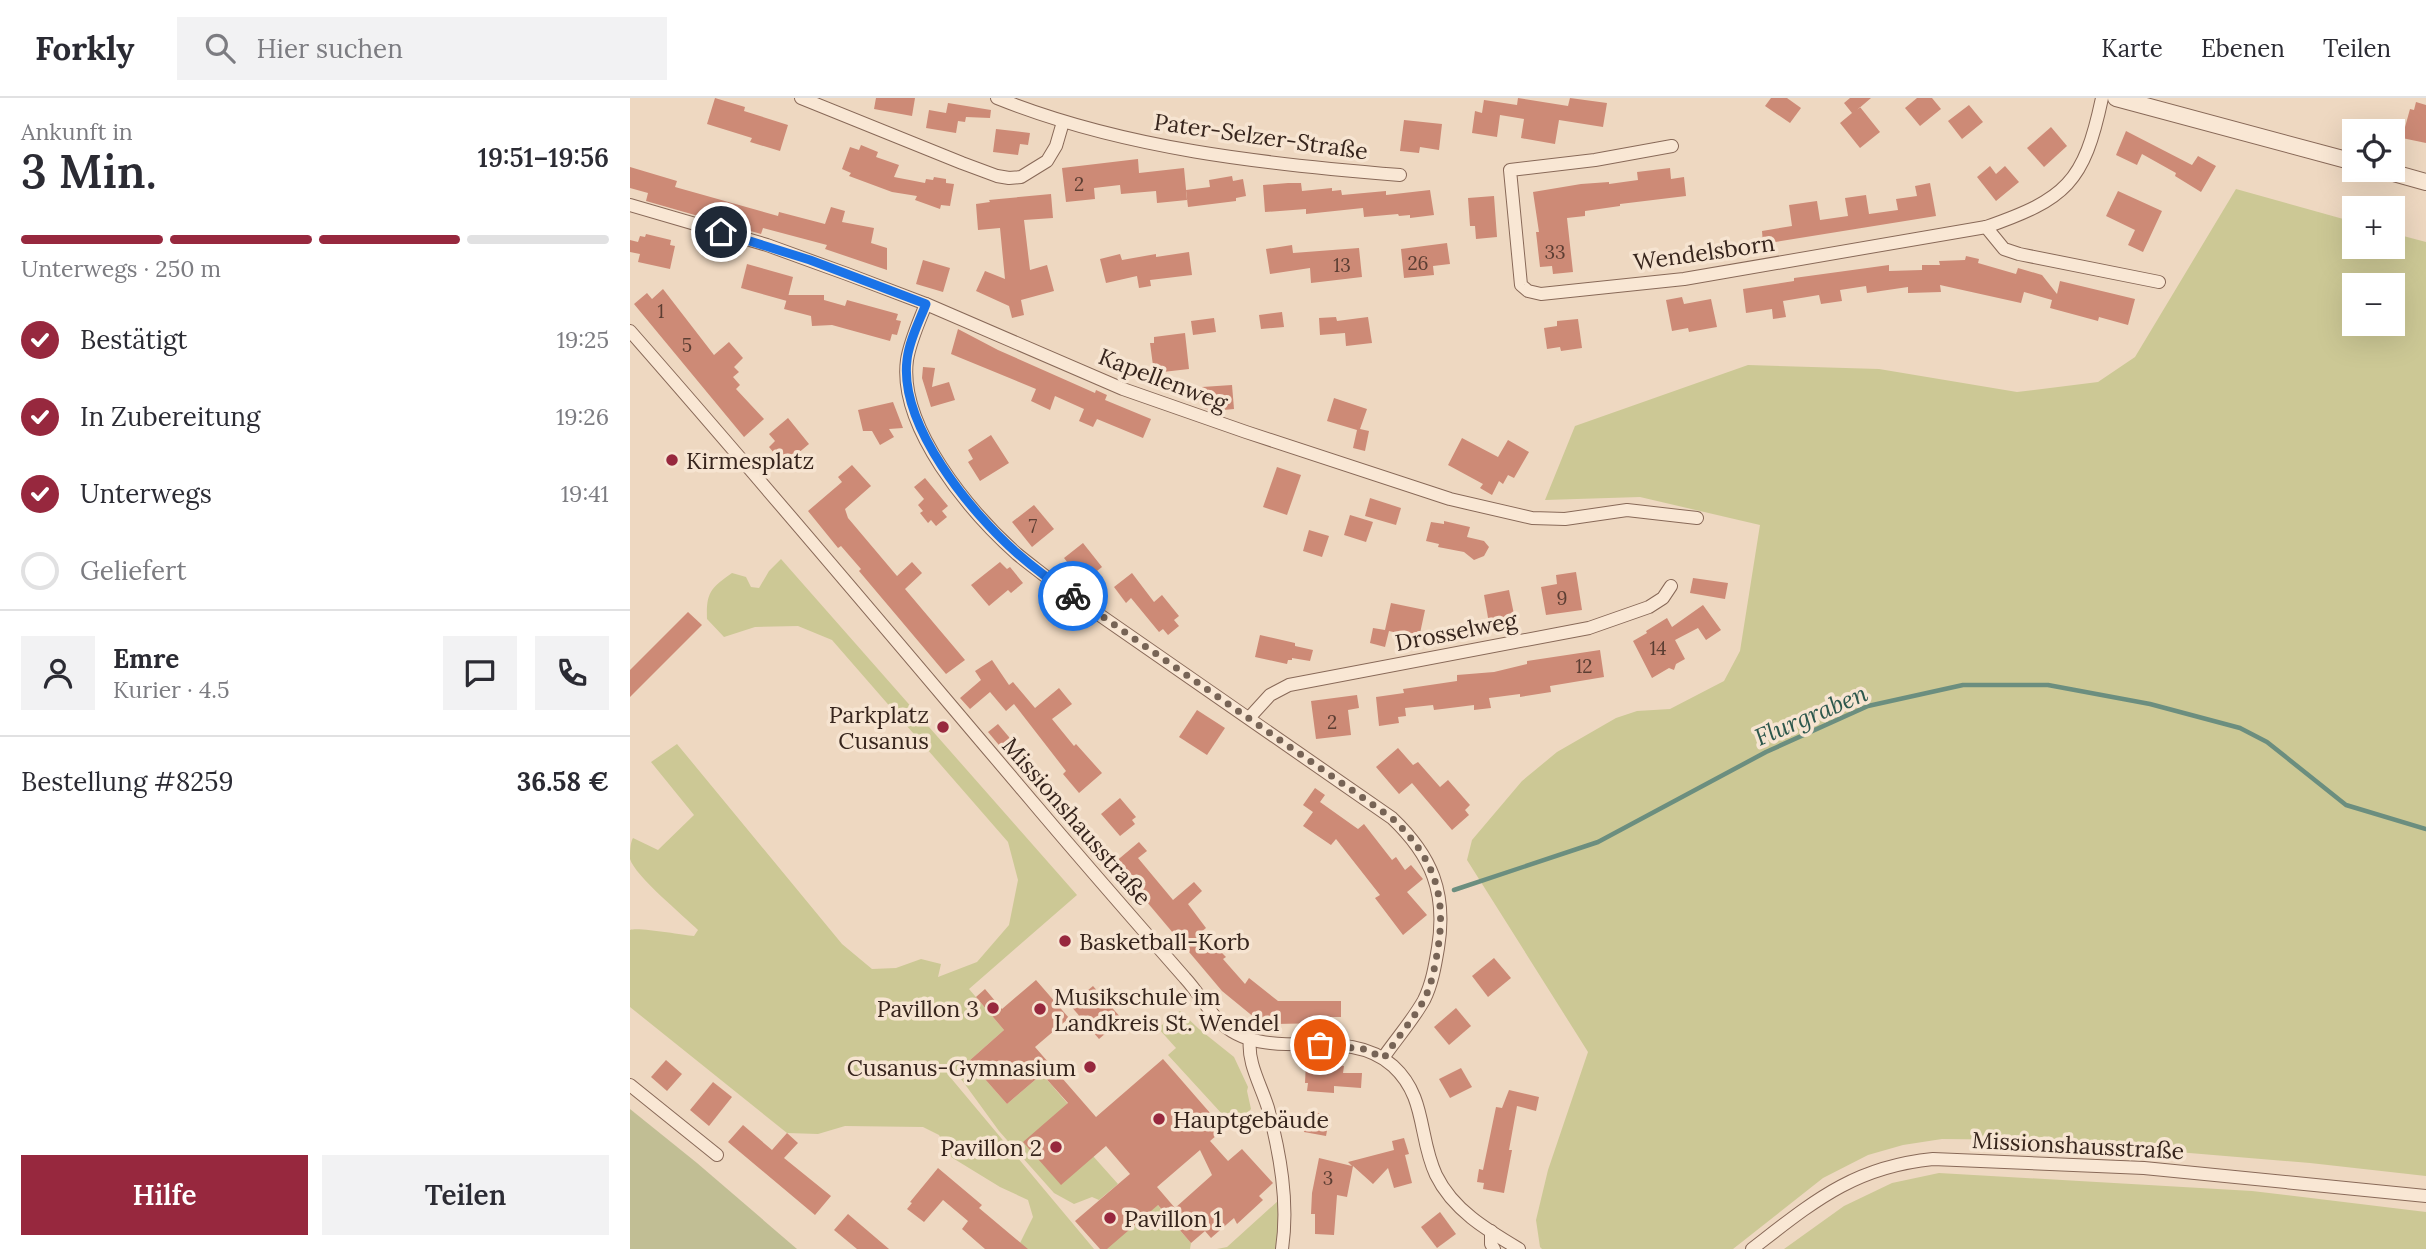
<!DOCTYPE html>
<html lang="de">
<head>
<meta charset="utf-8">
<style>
  body { margin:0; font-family:Lora,serif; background:#f2f2f3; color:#2b2b33; height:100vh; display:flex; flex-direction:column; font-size:26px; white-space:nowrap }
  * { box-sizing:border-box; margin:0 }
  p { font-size:23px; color:#7c7c81 }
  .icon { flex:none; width:38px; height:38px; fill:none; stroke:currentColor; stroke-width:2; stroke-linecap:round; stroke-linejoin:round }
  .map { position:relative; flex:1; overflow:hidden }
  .details { display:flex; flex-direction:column; background:#fff; width:630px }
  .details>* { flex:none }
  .controls { position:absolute; left:1712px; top:21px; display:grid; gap:14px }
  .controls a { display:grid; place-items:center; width:63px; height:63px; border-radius:0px; background:#fff; box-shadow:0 7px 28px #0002; font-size:35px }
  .pin { position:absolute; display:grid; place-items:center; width:60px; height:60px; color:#fff; margin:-30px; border:4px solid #fff; border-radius:50%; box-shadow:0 2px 7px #0007 }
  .courier { position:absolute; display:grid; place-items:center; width:70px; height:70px; margin:-35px; border:5px solid #1a73e8; border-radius:50%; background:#fff; color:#222; box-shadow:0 2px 9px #0007 }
  .headline em { font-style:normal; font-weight:600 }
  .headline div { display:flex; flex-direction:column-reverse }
  .headline { display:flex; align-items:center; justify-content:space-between; height:119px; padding:0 21px }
  h1 { font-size:46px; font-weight:600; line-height:52px }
  .bar { display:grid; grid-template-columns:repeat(4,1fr); gap:10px 7px; align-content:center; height:84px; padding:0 21px }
  .bar i { height:9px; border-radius:5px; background:#e1e1e2 }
  .bar .active { background:#97283e }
  .bar p { grid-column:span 4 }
  .line { display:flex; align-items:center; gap:18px; padding:0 21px; border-top:2px solid #e1e1e2 }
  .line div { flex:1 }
  .round { display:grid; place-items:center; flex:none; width:74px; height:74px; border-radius:0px; background:#f2f2f3 }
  ol { padding:0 21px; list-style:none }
  li { display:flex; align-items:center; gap:21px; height:77px }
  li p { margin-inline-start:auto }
  li .icon { padding:7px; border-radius:50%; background:#97283e; color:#fff; stroke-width:4 }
  li:last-child { color:#7c7c81 }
  li i { width:38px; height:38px; border:4px solid #e1e1e2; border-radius:50% }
  .button { display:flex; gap:14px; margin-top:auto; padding:14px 21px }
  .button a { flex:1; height:80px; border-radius:0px; background:#97283e; color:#fff; font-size:28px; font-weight:600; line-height:80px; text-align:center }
  .button a+a { background:#f2f2f3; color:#2b2b33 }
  header { display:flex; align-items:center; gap:42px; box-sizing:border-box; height:98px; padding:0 35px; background:#fff; border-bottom:2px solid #e1e1e2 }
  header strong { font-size:33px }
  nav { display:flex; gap:38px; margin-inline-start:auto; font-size:24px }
  .search { width:490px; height:63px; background:#f2f2f3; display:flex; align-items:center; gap:18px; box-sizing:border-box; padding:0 24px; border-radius:0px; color:#7c7c81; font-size:26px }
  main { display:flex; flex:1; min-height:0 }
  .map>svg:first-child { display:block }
</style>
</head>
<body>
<header>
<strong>Forkly</strong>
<div class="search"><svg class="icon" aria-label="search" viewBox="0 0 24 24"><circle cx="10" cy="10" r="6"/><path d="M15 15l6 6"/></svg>Hier suchen</div>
<nav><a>Karte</a><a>Ebenen</a><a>Teilen</a></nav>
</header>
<main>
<section class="details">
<div class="headline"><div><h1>3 Min.</h1><p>Ankunft in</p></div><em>19:51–19:56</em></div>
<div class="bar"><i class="active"></i><i class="active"></i><i class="active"></i><i></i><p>Unterwegs · 250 m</p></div>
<ol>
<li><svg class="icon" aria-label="check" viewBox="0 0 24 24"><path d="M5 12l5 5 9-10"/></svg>Bestätigt<p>19:25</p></li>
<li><svg class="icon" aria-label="check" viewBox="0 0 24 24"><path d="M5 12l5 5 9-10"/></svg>In Zubereitung<p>19:26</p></li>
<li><svg class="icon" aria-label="check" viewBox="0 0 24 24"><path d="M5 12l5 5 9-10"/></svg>Unterwegs<p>19:41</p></li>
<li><i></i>Geliefert</li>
</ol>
<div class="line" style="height:126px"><a class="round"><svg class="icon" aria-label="person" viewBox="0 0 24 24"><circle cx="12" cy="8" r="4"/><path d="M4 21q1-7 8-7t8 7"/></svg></a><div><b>Emre</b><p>Kurier · 4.5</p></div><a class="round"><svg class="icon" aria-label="chat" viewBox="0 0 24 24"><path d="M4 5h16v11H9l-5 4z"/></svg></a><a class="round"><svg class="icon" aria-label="phone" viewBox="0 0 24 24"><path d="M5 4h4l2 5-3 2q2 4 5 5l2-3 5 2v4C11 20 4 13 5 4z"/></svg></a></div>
<div class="line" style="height:91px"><div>Bestellung #8259</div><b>36.58 €</b></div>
<div class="button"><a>Hilfe</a><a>Teilen</a></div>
</section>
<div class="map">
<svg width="1796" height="1151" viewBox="0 0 1796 1151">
  <rect width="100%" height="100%" fill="#eed8c1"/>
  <g fill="#ccc895" fill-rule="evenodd">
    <path d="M1606,91L1724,124V149H1762V135L1796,144V1078L1680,1065L1404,1042L1312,1041L1273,1047L1238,1057L1193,1080L1103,1151H912L910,1149L906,1122L918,1072L958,954L837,762L842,742L892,683L927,654L986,620L1007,613L1040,611L1094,583L1110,553L1130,427L1010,399L915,402L945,328L1118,267L1249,271L1387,294L1468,284L1505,259ZM1724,187H1762V226H1724Z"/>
    <path d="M151,461L447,797L339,891L374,932L339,963L377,1006L412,976L438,1006L463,1058L488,1086L469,1102L462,1099L444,1106L424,1095L369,1033L326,974L320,979L464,1151H387L403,1119L398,1102L370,1089L321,1059L309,1037L293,1029L215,1028L188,1036L157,1035L0,909V832C9,829 51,837 64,838L68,832C54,818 5,778 0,761C0,755 0,745 3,740L28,752L64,717L21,664L47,646L212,846L242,871L266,870L291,861L311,866L308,879L347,864L379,827L388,782L378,744L202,542L168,528L125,529L94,539L77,521C76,494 81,490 102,475L116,479L121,489L129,490L139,473Z"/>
    <path d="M550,913L569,931L604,959L618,989L617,993L621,1011L604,1029L538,957L546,950L528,930Z"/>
    <path d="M1309,1075L1622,1093L1796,1114V1151H1154L1214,1108L1262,1085Z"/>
    <path d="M517,1095L561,1145L560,1151H475Z"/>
    <path d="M649,1102L648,1151H587L597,1149Z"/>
  </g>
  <path fill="#c1be94" d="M0,1011L67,1065L167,1151H0Z"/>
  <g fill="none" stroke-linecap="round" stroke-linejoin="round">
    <path stroke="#6b8e7f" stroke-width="4.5" d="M824,792L968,744L1136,654L1238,608L1333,587H1418L1520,606L1610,630L1637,644L1716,707L1796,731"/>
  </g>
  <g fill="#cd8a76" fill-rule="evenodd">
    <path d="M85,0L115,9L114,13L158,27L150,53L120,44L122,40L77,26Z"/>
    <path d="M246,0H285L282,18L244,11Z"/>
    <path d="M888,0L938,8L940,0L977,5L973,29L929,22L925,46L891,40L894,21L870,17L867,39L842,35L845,13L852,15L854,2L887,7Z"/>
    <path d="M1141,0H1157L1171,10L1160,25L1135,8Z"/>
    <path d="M1220,0H1241L1227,12L1230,9L1250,34L1230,50L1210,25L1222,15L1214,5Z"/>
    <path d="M1287,0H1302L1311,11L1290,28L1275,10Z"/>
    <path d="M1786,4L1796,7V45L1772,40L1780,11L1784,12Z"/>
    <path d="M318,5L361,12L360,20L336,19L335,24L328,23L326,35L296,30L299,12L316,15Z"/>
    <path d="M1339,7L1353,24L1332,41L1318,23Z"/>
    <path d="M774,22L812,26L809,52L790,49L789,55L770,53Z"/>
    <path d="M1421,29L1437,48L1414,69L1397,50Z"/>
    <path d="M366,31L400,35L398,47L390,46L388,57L363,54Z"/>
    <path d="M1496,33L1562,67L1568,58L1586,68L1571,94L1545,78L1546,75L1512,56L1507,67L1486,57Z"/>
    <path d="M231,47L248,54L246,59L269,67L264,79L295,85L296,81L303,82L304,79L316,81V85L324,86L320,108L311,107L310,111L285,102L287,98L262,94L219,78L221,75L212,71L220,49L229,52Z"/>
    <path d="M508,61L509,75L554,70L557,102L527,105L526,93L491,96L490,87L464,90L465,101L436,104L432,70Z"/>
    <path d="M1360,68L1366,76L1375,68L1389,84L1366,103L1347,79Z"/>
    <path d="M0,69L47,83L45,89L148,118L149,114L195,126L201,109L215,113L212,124L244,130L241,145L257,150V172L195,151L197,147L133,130L131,136L16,103L18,95L0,90Z"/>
    <path d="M1040,70L1041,81L1054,79L1056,98L990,106V108L955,113V118L937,120L943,174L923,176L922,168L910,169L906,134H909L903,94L951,86L979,84V86L1008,82L1007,74Z"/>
    <path d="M602,78L603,83L613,81L616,98L606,100V103L558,109L556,92L580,89L579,82Z"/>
    <path d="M658,85H671L672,93L702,90V93L711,92L712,97L756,93V97L800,92L804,117L780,120V117L769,118L768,116L734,119L733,110L676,116V111L635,114L633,87Z"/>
    <path d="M1300,85L1306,118L1133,146L1132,133L1162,128L1159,107L1187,103L1190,122L1218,118L1215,100L1236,97L1239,116L1268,112L1266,101L1287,98L1285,88Z"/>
    <path d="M1488,93L1532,113L1513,154L1498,147L1505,132L1476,118Z"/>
    <path d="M421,96L423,120L394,122L400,172L417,167L424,193L391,202L394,217L382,220L379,208L346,193L355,173L375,181L370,130L348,132L346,106L360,104L359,102L369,101Z"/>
    <path d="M864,98L867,139L846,141L845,128H840L838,100Z"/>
    <path d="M16,136L41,142L40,147L45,148L40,171L8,164L10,156L0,154V142L8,144L10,138L15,139Z"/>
    <path d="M817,145L820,166L803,168L804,177L774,180L771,151Z"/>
    <path d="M662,147L663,155L729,150L732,179L681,185L680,170L640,176L636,151Z"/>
    <path d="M559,154L562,177L520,182L521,188L509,190L507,178L476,185L470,161L490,156L492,162L526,156V159Z"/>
    <path d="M1336,158L1349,161L1348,165L1386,176L1388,170L1412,177L1427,196L1430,183L1505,201L1498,227L1469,219L1468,223L1420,210L1422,202L1394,194L1391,205L1310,187L1311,194L1278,195V189L1237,195L1236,188L1210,192L1212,203L1191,206L1189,197L1153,203L1156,219L1143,221L1142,211L1116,215L1113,191L1164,183V180L1259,167V173L1292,172V167H1310L1309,163L1335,162Z"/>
    <path d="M293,162L320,170L313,194L286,186Z"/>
    <path d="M117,166L163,179L157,203L111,190Z"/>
    <path d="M33,191L84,257L99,244L113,260L104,269L109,274L103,279L110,287L106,291L134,321L114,339L4,206L17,195L22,201Z"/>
    <path d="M158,197H194V202L215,208L217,202L268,216L266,222L271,223L267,237L262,236L260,243L202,227L182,228L181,218L154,211Z"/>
    <path d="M1052,199L1054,206L1081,201L1087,229L1059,234L1058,230L1042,233L1036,202Z"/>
    <path d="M652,214L654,229L631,231L629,217Z"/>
    <path d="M706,219L707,223L738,219L742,245L716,248L715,235L690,237L689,220Z"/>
    <path d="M584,220L586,234L563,237L561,223Z"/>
    <path d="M948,221L952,250L931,253L930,249L917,251L914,230L927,228V223Z"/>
    <path d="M328,231L368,252L465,295L466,292L477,297L475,302L521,321L513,340L467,321L463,329L449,323L454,311L425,298L420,312L401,303L406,291L321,256Z"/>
    <path d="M555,235L559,271L524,275L520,245H524V239Z"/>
    <path d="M293,269L305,270L302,289L319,284L325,302L301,309L292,280Z"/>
    <path d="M602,287L604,311L582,313L574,310L572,289Z"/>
    <path d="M704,300L737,311L730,331L739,333L735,353L723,350L727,332L697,323Z"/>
    <path d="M263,304L273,330L259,331L264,339L250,347L242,333H233L228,312Z"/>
    <path d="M158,320L179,346L154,367L139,349L145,343L139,336Z"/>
    <path d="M361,337L379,365L350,383L338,364L343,361L338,352Z"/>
    <path d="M832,340L868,359L878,342L899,354L884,380L878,377L873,386L869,383L862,397L850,390L853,386L818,367Z"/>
    <path d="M222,367L241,388L215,411L218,420L267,478L282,464L292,475L275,491L335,562L316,576L229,473L231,471L211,448L208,450L178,413L212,384L208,379Z"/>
    <path d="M647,369L671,377L657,417L633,409Z"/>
    <path d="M295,380L318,408L312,413L317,419L306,428L301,422L298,425L290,415L293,413L288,407L294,401L284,389Z"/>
    <path d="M740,400L771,410L766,427L735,418Z"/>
    <path d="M404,407L424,431L402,449L382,424Z"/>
    <path d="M720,417L743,424L736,444L714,437Z"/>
    <path d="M814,423L840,429L837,439L854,443L859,449L854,458L844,462L834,454L808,449L809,446L796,443L801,424L814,426Z"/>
    <path d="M679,432L699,438L692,459L673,453Z"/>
    <path d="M453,445L472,469L467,473L472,480L463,487L457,480L453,484L434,460Z"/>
    <path d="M370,464L377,471L380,469L393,485L381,495L378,492L359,508L341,487Z"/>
    <path d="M946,474L952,512L916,517L911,489L927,486L926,477Z"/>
    <path d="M502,475L524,504L532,497L549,518L544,522L549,528L538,537L533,531L529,534L501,500L496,505L484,489Z"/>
    <path d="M1063,480L1098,485L1095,501L1060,495Z"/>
    <path d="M879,492L886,526L860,531L854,497Z"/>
    <path d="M761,505L795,512L789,540L759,533L755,549L740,545L743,530L755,532Z"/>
    <path d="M1073,507L1091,532L1076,542L1068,530L1045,542L1055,561L1046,566L1044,572L1039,570L1022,580L1003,543L1017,535L1016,533L1037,520L1042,529Z"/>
    <path d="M58,514L72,527L0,599V572Z"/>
    <path d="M630,537L665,545V548L683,552L680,563L662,560V562H658L657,566L625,559Z"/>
    <path d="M970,552L974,579L920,588L921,594L890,599V596L859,600L861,610L844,612V607L804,612L803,607L775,610L776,618L768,619L769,625L749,628L746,599L774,595L773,591L827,583V577L864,574L897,566V563Z"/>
    <path d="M362,562L379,587L383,584L405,610L429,590L442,606L422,621L444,648L446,646L472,675L449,695L433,676L436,673L384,606L376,613L360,594L340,611L330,600L351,582L345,573Z"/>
    <path d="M727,597L729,610L718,612L721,637L686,641L681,603Z"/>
    <path d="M567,612L595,630L577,657L549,639Z"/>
    <path d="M368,626L394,657L384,665L358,634Z"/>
    <path d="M768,650L783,667L788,664L810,689L818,682L840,707L835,712L839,717L822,732L782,685L769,696L746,669Z"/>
    <path d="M685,690L695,697L690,704L728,731L734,726L762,762L766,759L775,772L781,767L793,781L777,794L797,817L773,837L745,800L750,797L706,741L701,747L673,728L683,714L673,707Z"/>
    <path d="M490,700L506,719L502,722L505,726L490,738L471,716Z"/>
    <path d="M509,744L517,753L508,760L543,802L564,784L572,793L558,806L576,830L571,834L596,859L593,861L615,886L619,880L648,903H711V919H700V925L644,926L625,920L592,893L484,765Z"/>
    <path d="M864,860L881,880L858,899L842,878Z"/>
    <path d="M406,882L439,920L405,949L466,1019L533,961L594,1031L580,1043L598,1063L612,1051L643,1085L629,1098L633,1102L607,1126L604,1120L581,1140L575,1133L561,1145L528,1107L477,1151H470L445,1123L500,1076L476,1048L431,1087L393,1044L438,1005L412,976L377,1006L339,963L374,932L346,899L355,891L372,911ZM570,1052L582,1077L545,1110L527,1089Z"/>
    <path d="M463,888L492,921L469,941L440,907Z"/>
    <path d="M826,910L841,928L819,947L804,929Z"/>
    <path d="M36,962L52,976L37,993L21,979Z"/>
    <path d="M676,964L714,968L713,975H732L731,990L704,988V995L677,993L678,985H675Z"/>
    <path d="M831,970L842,989L820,1000L809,981Z"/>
    <path d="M83,984L102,999L79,1028L60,1012Z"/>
    <path d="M879,992L909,999L906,1013L887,1008L879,1052H882L874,1095L853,1091L854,1085L847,1084L849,1071L853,1072L866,1009L872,1010Z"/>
    <path d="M678,1013L700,1017L696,1038L674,1034Z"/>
    <path d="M113,1027L142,1052L157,1035L168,1045L154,1060L201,1098L185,1117L98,1044Z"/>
    <path d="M774,1040L779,1056L775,1057L782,1085L764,1090L758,1070L743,1086L723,1068L717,1099L707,1097L704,1137L685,1136V1116H681L682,1095L689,1060L722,1068L718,1064L764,1052L762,1043Z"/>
    <path d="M308,1070L352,1107L349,1110L398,1151H355L332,1131L338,1123L313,1102L294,1124L277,1111L282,1105L280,1104Z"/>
    <path d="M810,1114L826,1136L807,1150L791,1129Z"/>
    <path d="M218,1116L259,1151H227L204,1132Z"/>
  </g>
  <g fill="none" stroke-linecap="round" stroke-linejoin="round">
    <defs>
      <g id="minor">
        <path d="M171,0L332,65L367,78L379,80L391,79L417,63L426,48L433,24"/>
        <path d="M367,0C494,51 634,66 770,77"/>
        <path d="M1042,48L965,62L880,72L891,187L898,193L911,196L1054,181L1356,129C1436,101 1454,85 1472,0"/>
        <path d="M0,107L137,147L217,176L296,206L493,291L616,334L820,401L902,420L935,421L997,412L1067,420"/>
        <path d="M1356,129L1374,151L1389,156L1529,184"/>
        <path d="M296,206C289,224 280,243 277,262C268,329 340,414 387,456C399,466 413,476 425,486L762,720C802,758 817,795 808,850C805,868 802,886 794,902C783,922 766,941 753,960"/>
        <path d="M0,233C138,390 272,550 407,709C456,767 505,823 555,880C567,893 576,909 588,922C635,970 714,924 763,968C797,999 788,1039 806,1077C823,1112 857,1132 889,1151"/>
        <path d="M619,620L640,597L659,587L959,530L1019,509L1033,500L1041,488"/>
        <path d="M620,941C617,965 631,987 638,1010C650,1055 659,1104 652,1151"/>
        <path d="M0,987L87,1057"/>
        <path d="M861,1133V1146L864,1151"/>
        <path d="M1122,1151C1183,1104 1223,1069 1303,1061L1514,1070L1796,1098"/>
      </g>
      <g id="tertiary">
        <path d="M1486,0L1724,64"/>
        <path d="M1753,72L1796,84"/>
      </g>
    </defs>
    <use href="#minor" stroke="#886958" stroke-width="14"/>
    <use href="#tertiary" stroke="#886958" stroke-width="18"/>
    <use href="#minor" stroke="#f9e7d4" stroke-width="12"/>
    <use href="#tertiary" stroke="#f9e7d4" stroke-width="16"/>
  </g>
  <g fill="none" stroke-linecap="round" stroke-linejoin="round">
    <path stroke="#776456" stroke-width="7" stroke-dasharray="0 12.6" d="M443,498L762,720C802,758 817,794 808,850C805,868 802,886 794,902C783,922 766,941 754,960L734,951L690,947"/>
    <path stroke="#1a73e8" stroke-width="9" d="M91,134L180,162L296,206C289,224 279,243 277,262C269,327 341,415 388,456C405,471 424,485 443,498"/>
  </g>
  <g fill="#97283e" stroke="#f6e4d1" stroke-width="2.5">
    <circle cx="42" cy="362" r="7"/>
    <circle cx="313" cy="629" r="7"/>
    <circle cx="435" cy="843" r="7"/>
    <circle cx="363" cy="910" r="7"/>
    <circle cx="410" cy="911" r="7"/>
    <circle cx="460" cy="969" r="7"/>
    <circle cx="529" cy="1021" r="7"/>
    <circle cx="426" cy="1049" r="7"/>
    <circle cx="480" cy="1120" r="7"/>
  </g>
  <g text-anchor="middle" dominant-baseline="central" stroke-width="7" stroke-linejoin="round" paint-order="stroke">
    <g font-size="19" fill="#5c3e33">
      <text x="449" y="86">2</text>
      <text x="925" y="154">33</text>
      <text x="788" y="165">26</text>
      <text x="712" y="167">13</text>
      <text x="31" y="213">1</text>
      <text x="57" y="247">5</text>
      <text x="403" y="428">7</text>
      <text x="932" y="500">9</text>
      <text x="1028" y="550">14</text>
      <text x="954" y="568">12</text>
      <text x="702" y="624">2</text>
      <text x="698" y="1080">3</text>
    </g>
    <g font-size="23" fill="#37251d" stroke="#f6e4d1">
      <text transform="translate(631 38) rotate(8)">Pater-Selzer-Straße</text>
      <text transform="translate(1074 154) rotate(-8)">Wendelsborn</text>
      <text transform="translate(533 281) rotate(21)">Kapellenweg</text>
      <text transform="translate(826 533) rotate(-11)">Drosselweg</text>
      <text transform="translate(447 723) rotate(49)">Missionshausstraße</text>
      <text transform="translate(1448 1047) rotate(3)">Missionshausstraße</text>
    </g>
    <g font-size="23" fill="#37251d" stroke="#f6e4d1" text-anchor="start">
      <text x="56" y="362">Kirmesplatz</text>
      <text x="299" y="616" text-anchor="end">Parkplatz<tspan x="299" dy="26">Cusanus</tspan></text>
      <text x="449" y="843">Basketball-Korb</text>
      <text x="424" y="898">Musikschule im<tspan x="424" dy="26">Landkreis St. Wendel</tspan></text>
      <text x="349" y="910" text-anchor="end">Pavillon 3</text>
      <text x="446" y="969" text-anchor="end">Cusanus-Gymnasium</text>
      <text x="543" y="1021">Hauptgebäude</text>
      <text x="412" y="1049" text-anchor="end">Pavillon 2</text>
      <text x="494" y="1120">Pavillon 1</text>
    </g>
    <g font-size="24" font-style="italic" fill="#2c574c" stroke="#f6e4d1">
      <text transform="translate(1181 617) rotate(-23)">Flurgraben</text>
    </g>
  </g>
</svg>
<div class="controls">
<a><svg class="icon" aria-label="locate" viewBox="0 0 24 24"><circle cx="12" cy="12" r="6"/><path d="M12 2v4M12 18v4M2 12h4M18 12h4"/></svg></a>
<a>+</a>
<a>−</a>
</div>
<div class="pin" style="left:690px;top:947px;background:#ea580c"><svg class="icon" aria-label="bag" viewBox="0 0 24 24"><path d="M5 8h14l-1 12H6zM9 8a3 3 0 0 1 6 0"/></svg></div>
<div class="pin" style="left:91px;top:134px;background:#1f2937"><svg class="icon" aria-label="home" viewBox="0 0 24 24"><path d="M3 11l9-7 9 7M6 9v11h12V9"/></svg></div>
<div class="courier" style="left:443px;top:498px"><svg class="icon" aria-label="bike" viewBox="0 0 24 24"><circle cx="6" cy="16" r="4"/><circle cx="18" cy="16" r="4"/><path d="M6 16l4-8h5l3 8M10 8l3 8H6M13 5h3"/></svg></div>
</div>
</main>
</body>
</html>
